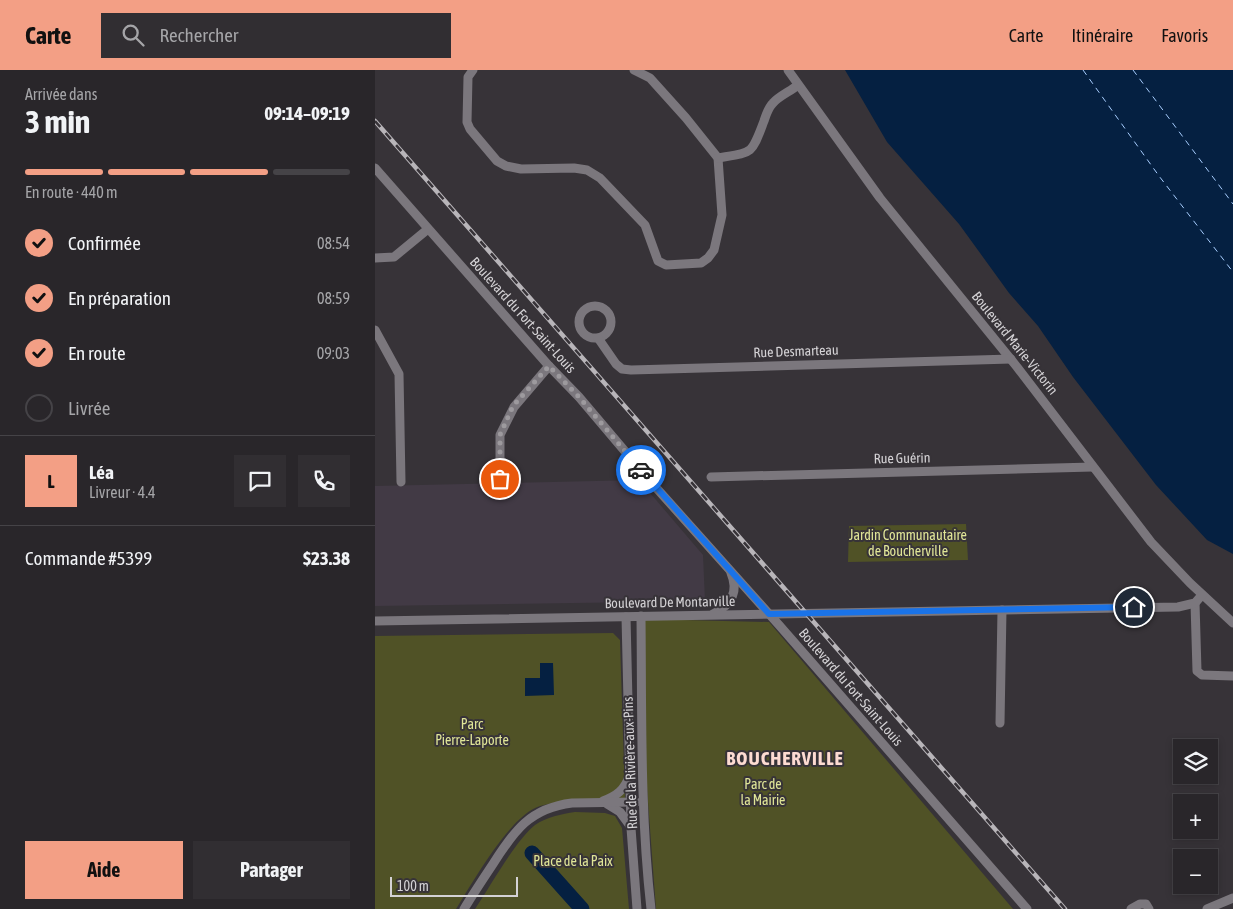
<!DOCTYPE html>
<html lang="fr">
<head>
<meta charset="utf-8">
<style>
  body { margin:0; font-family:"Asap Condensed",sans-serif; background:#312e32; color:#f1f3f6; height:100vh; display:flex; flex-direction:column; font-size:19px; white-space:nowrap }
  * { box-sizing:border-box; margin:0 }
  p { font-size:16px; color:#a5a5a8 }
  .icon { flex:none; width:28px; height:28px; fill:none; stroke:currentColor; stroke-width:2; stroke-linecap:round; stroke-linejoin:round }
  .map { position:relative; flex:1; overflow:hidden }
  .drawer { display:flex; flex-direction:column; background:#29262a; width:375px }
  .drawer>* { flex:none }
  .buttons { position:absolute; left:798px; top:669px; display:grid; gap:10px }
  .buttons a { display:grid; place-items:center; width:45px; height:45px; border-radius:0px; background:#29262a; box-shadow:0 2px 8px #0003,0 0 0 1px #454347; font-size:25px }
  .scale { position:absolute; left:15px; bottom:12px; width:128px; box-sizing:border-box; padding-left:5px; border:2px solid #d4d2d5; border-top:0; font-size:14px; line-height:18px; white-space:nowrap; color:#d4d2d5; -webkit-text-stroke:4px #373338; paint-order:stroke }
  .pin { position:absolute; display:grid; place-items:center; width:42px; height:42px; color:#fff; margin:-21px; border:2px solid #fff; border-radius:50%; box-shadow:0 1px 5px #0007 }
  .courier { position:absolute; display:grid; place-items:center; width:50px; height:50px; margin:-25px; border:4px solid #1a73e8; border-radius:50%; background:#fff; color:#222; box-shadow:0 1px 6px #0007 }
  .overview em { font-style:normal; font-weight:700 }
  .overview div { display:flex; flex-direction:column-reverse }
  .overview { display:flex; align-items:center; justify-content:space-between; height:85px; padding:0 25px }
  h1 { font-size:32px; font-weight:700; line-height:38px }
  .bar { display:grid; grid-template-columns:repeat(4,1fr); gap:8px 5px; align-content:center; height:60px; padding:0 25px }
  .bar i { height:6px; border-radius:4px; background:#454347 }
  .bar .current { background:#f39f85 }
  .bar p { grid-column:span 4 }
  .line { display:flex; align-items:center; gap:12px; padding:0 25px; border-top:1px solid #454347 }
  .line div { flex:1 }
  .round { display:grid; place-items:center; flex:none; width:52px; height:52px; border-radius:0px; background:#312e32 }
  ol { padding:0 25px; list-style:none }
  li { display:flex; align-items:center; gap:15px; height:55px }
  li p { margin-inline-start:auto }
  li .icon { padding:5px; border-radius:50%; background:#f39f85; color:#111; stroke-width:4 }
  li:last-child { color:#a5a5a8 }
  li i { width:28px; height:28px; border:2px solid #454347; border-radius:50% }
  .primary-button { display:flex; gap:10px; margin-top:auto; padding:10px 25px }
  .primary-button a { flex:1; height:58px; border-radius:0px; background:#f39f85; color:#111; font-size:20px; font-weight:700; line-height:58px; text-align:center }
  .primary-button a+a { background:#312e32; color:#f1f3f6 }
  header { display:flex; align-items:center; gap:30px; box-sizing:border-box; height:70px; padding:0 25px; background:#f39f85; color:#111 }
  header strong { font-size:24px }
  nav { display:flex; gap:28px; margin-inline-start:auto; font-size:18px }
  .search { width:350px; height:45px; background:#312e32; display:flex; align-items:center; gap:12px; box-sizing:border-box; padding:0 18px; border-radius:0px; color:#a5a5a8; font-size:19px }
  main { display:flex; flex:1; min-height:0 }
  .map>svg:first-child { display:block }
</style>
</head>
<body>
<header>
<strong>Carte</strong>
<div class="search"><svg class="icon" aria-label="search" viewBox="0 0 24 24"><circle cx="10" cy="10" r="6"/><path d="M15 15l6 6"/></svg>Rechercher</div>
<nav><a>Carte</a><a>Itinéraire</a><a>Favoris</a></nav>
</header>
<main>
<section class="drawer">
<div class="overview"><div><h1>3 min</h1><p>Arrivée dans</p></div><em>09:14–09:19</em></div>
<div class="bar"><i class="current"></i><i class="current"></i><i class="current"></i><i></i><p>En route · 440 m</p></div>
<ol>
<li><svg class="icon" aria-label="check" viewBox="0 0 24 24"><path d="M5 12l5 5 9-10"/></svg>Confirmée<p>08:54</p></li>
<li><svg class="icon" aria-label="check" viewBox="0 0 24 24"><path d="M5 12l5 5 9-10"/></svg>En préparation<p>08:59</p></li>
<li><svg class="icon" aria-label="check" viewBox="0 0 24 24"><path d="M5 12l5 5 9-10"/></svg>En route<p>09:03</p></li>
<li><i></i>Livrée</li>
</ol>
<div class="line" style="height:90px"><b class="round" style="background:#f39f85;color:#111">L</b><div><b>Léa</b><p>Livreur · 4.4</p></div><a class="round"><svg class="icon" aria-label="chat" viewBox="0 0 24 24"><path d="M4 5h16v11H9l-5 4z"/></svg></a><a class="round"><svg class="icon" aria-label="phone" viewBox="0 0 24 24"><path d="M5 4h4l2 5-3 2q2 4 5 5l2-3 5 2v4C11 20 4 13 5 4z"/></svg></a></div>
<div class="line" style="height:65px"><div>Commande #5399</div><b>$23.38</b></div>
<div class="primary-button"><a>Aide</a><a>Partager</a></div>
</section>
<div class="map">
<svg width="858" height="839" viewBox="0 0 858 839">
  <rect width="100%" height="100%" fill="#373338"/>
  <path fill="#423a45" d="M264,410L328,485L330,531L0,536V416Z"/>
  <g fill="#505226">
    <path d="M591,454L593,490L473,492L474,456Z"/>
    <path d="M269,549L394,552L638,839H281L267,651Z"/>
    <path d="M238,563L245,570L250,729C223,730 192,728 165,736C135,745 98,812 81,839H0V566Z"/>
    <path d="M200,742L230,743L240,746L247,758L254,839H100C115,817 140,771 160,755C171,747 187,744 200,742Z"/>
  </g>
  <g fill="#052041">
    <path d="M470,0H858V484L832,470L781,415L698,307L663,256L634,223L584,154L512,72Z"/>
    <path d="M165,593H178L179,625L150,626V608H165Z"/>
  </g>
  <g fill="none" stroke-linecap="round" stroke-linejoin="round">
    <path stroke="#052041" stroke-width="15" d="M157,783L207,839"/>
    <g stroke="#a7cdfe" stroke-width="1" stroke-dasharray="6 5" stroke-linecap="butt">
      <path d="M708,0L784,106L858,202"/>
      <path d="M758,0L858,134"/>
    </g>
    <g stroke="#7b777d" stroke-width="9">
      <path d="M98,0L93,7L92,52L95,59L122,91L131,96L146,99L199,98L212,100L225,108L270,155L283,191L291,195L326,193L333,188L339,180L347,145L343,88L311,48L275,8L259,0"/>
      <path d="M413,0L505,128L642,297L776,472L815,513L858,553"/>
      <path d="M343,88C379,82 376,85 389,51C391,45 393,38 398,33C404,26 416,21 423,15"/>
      <path d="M0,98L174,296L204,327L276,412L404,555L652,839"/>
      <path d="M0,188L19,187L53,159"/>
      <circle cx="220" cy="252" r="16"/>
      <path d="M0,260L24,304L26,412"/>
      <path d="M223,268L241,294L247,299L256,300L636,289"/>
      <path d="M336,407L718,397"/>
      <path d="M125,409V365L139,337L174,296"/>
      <path d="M820,533L822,601L827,605L858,606"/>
      <path d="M338,544C356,535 364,522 356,503"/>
      <path d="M266,546C267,644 265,742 276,839"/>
      <path d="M251,547L256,758L262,839"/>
      <path d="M0,551L803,537L820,533L827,525"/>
      <path d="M625,653L627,540"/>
      <path d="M228,731C241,726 250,720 254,706"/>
      <path d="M232,734L245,742L256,757"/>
      <path d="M89,839C98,824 108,809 118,794C139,761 155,738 197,733L261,732"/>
      <path d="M756,839L765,834H771L774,839"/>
      <path d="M832,839L858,828"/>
    </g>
    <defs>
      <path id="rail" d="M0,51L690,839"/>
    </defs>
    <use href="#rail" stroke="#b8b5b9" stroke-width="4.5"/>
    <use href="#rail" stroke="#373338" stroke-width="2.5" stroke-dasharray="8" stroke-linecap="butt"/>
  </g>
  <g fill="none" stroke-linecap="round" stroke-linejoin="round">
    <path stroke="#9d9a9e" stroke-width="5" stroke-dasharray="0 9" d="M125,409V365L138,336L174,296L204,327L266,400"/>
    <path stroke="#1a73e8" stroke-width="6" d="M266,400L394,544L759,537"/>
  </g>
  <g text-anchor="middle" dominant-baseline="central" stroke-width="4" stroke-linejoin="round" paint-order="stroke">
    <g font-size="14" fill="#d4d2d5" stroke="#373338">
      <text transform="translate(148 245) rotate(48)">Boulevard du Fort-Saint-Louis</text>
      <text transform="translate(640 273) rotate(51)">Boulevard Marie-Victorin</text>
      <text transform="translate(421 281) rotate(-2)">Rue Desmarteau</text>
      <text transform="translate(527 388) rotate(-1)">Rue Guérin</text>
      <text transform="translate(295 532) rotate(-1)">Boulevard De Montarville</text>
      <text transform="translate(476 617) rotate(49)">Boulevard du Fort-Saint-Louis</text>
      <text transform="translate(255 693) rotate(-92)">Rue de la Rivière-aux-Pins</text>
    </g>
    <g font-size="14" fill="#e0e597" stroke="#373338">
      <text x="533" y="465">Jardin Communautaire<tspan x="533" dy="16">de Boucherville</tspan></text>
      <text x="97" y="654">Parc<tspan x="97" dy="16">Pierre-Laporte</tspan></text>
      <text x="388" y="714">Parc de<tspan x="388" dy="16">la Mairie</tspan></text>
      <text x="198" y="791">Place de la Paix</text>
    </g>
    <g font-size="19" font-weight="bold" letter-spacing="1" fill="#fddbd1" stroke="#373338">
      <text x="410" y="688">BOUCHERVILLE</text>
    </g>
  </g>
</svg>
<div class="buttons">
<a><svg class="icon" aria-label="layers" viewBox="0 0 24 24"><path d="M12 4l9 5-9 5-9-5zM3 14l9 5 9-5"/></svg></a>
<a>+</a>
<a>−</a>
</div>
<div class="scale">100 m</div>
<div class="pin" style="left:125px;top:409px;background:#ea580c"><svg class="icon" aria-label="bag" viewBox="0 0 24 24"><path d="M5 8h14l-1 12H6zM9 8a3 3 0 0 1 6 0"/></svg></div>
<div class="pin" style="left:759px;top:537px;background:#1f2937"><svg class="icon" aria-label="home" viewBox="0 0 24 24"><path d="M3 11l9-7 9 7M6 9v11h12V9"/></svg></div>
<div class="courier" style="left:266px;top:400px"><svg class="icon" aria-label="car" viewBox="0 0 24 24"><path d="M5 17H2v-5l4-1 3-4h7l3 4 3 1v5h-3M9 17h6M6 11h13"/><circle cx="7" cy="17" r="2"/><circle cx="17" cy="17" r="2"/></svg></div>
</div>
</main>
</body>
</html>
